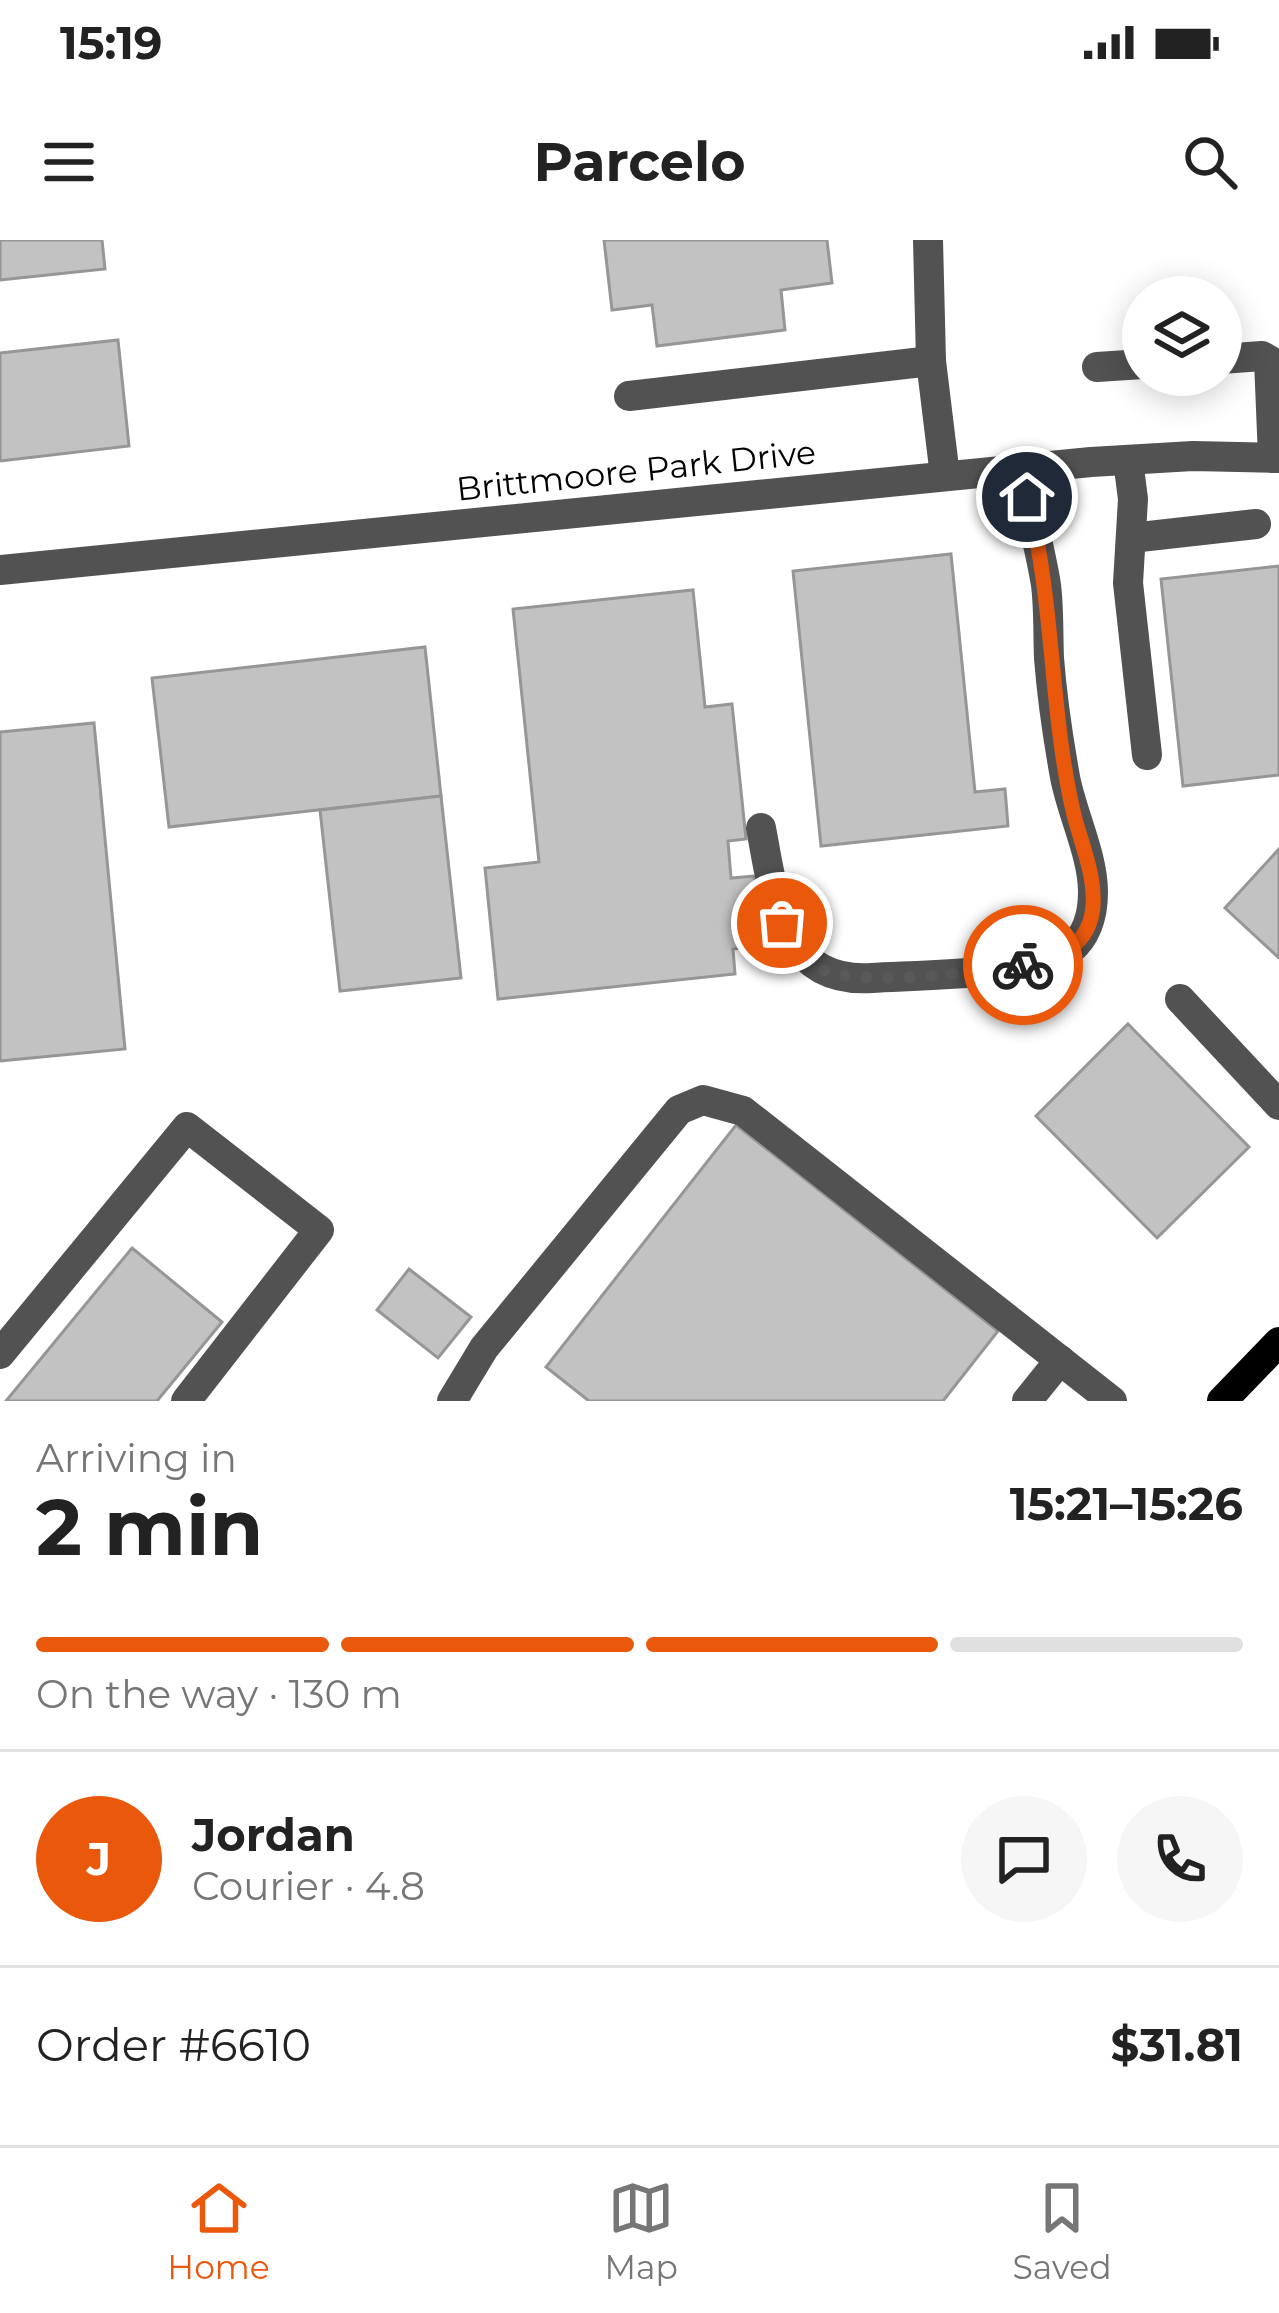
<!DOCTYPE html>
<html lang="en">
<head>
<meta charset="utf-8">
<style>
  body { margin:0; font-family:Montserrat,sans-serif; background:#f6f6f6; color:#222; height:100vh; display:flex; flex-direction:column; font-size:45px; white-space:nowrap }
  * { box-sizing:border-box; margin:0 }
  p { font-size:39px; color:#767676 }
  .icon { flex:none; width:66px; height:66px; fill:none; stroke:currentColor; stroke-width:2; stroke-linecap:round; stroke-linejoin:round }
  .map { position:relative; height:1161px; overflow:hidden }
  .side { display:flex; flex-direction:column; background:#fff; flex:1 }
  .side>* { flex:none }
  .tools { position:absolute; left:1122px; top:36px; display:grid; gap:24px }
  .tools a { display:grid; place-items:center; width:120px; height:120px; border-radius:50%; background:#fff; box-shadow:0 6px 30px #0003; font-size:60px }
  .pin { position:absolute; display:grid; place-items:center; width:102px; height:102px; color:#fff; margin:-51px; border:6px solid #fff; border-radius:50%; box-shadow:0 3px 12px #0007 }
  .courier { position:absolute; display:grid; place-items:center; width:120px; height:120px; margin:-60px; border:9px solid #ea580c; border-radius:50%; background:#fff; color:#222; box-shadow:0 3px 15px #0007 }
  .headline em { font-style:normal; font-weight:700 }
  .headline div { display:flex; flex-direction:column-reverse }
  .headline { display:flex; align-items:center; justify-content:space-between; height:204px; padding:0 36px }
  h1 { font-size:78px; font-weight:700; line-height:90px }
  .bar { display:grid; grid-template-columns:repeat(4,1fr); gap:18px 12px; align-content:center; height:144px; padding:0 36px }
  .bar i { height:15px; border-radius:9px; background:#e0e0e0 }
  .bar .current { background:#ea580c }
  .bar p { grid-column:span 4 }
  .line { display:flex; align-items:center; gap:30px; padding:0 36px; border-top:3px solid #e0e0e0 }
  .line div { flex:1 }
  .round { display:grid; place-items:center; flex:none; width:126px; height:126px; border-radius:63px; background:#f6f6f6 }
  .status { display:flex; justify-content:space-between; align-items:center; height:84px; padding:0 60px; background:#fff; direction:ltr }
  .status svg { height:33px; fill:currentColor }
  header { display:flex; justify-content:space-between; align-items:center; height:156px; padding:0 36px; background:#fff; font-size:54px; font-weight:700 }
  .menu { display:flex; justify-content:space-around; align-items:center; height:168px; border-top:3px solid #e0e0e0; background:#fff; font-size:33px; color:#767676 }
  .menu a { display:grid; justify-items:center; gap:6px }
  .menu .current { color:#ea580c }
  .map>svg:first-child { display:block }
</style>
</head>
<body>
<div class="status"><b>15:19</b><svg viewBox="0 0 49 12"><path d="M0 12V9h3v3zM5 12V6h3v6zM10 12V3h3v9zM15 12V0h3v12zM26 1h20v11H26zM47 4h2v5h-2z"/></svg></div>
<header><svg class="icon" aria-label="menu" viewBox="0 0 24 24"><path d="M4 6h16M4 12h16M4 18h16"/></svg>Parcelo<svg class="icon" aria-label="search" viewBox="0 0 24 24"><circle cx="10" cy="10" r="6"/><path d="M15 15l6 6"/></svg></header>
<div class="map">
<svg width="1279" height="1161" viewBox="0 0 1279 1161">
  <rect width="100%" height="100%" fill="#fff"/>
  <g fill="#c2c2c2" stroke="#969696" stroke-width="3">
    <path d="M0,0H102L105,29L0,40Z"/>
    <path d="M604,0H827L832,43L781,50L785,90L657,106L652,65L612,70Z"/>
    <path d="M118,100L129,206L0,221V113Z"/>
    <path d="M951,314L975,552L1005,549L1008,586L821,606L793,331Z"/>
    <path d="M1279,326V535L1183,546L1161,339Z"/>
    <path d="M693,350L705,467L732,464L746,599L728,601L731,638L754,636L761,706L733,709L735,734L498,759L485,628L539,622L513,369Z"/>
    <path d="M425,407L441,556L169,587L152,438Z"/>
    <path d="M94,483L125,809L0,821V492Z"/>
    <path d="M441,556L461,738L340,751L320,570Z"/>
    <path d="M1279,609V718L1225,668Z"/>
    <path d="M1128,784L1249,907L1157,998L1036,876Z"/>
    <path d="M736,885L998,1091L943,1161H589L546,1127Z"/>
    <path d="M132,1008L222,1082L157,1161H6Z"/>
    <path d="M409,1029L471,1077L438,1118L377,1070Z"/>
  </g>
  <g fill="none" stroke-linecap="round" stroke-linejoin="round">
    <g stroke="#525252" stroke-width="30">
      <path d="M928,0L931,121"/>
      <path d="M1221,119L1262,116L1269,120L1273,218"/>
      <path d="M1097,127L1143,124"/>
      <path d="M629,156L931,121L945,236"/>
      <path d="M1128,220L1133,259L1128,343L1147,515"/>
      <path d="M1131,298L1256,284"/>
      <path d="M0,330L1091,222L1193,216L1279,218"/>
      <path d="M761,588C774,656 781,744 872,738C916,735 1038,735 1070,710C1088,695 1093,674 1093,652C1093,615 1072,574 1065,537C1058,498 1052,457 1049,418C1048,394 1049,369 1046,345C1040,306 1027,268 1026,228"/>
      <path d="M1180,759L1279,865"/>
      <path d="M0,1114L187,887L319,990L186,1161"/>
      <path d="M452,1161L484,1108L679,870L703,860L743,871L1112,1161"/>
      <path d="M1027,1161L1060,1120"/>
    </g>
    <path stroke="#000" stroke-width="30" d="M1222,1161L1279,1102"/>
  </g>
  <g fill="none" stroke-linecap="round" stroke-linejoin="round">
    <path stroke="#595959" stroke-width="12" stroke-dasharray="0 21.6" d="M782,683C791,700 800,717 817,727C853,749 980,732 1023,725"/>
    <path stroke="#ea580c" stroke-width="15" d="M1023,725C1054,720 1085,709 1092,674C1098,642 1082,606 1074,575C1049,470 1055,361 1027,257"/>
  </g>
  <g text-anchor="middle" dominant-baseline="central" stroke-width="12" stroke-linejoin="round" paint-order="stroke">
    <g font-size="33" fill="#000" stroke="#fff">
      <text transform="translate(636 230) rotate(-6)">Brittmoore Park Drive</text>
    </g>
  </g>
</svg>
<div class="tools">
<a><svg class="icon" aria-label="layers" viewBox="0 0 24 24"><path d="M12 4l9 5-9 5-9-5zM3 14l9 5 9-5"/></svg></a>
</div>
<div class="pin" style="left:782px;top:683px;background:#ea580c"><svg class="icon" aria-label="bag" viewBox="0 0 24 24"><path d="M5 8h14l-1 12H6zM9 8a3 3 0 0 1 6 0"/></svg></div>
<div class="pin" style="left:1027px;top:257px;background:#1f2937"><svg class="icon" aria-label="home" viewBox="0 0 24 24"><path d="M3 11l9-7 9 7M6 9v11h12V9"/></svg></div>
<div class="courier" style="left:1023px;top:725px"><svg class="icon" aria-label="bike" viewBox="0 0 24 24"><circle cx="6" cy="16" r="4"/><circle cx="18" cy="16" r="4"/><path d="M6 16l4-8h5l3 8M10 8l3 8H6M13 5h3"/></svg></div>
</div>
<section class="side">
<div class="headline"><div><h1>2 min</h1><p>Arriving in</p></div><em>15:21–15:26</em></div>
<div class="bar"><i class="current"></i><i class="current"></i><i class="current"></i><i></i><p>On the way · 130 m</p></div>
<div class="line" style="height:216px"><b class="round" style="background:#ea580c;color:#fff">J</b><div><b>Jordan</b><p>Courier · 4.8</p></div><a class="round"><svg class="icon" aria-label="chat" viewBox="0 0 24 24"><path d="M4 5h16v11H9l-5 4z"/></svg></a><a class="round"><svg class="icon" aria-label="phone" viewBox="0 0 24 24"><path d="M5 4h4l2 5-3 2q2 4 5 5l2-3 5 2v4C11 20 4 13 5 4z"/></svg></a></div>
<div class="line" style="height:156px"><div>Order #6610</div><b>$31.81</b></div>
</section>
<nav class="menu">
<a class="current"><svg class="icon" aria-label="home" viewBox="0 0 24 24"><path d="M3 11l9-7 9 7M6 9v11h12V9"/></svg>Home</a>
<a><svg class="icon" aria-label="map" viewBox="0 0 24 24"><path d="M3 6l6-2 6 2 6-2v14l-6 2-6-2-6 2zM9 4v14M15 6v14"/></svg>Map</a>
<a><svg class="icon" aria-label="saved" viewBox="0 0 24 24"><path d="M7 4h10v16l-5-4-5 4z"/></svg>Saved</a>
</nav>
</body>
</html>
